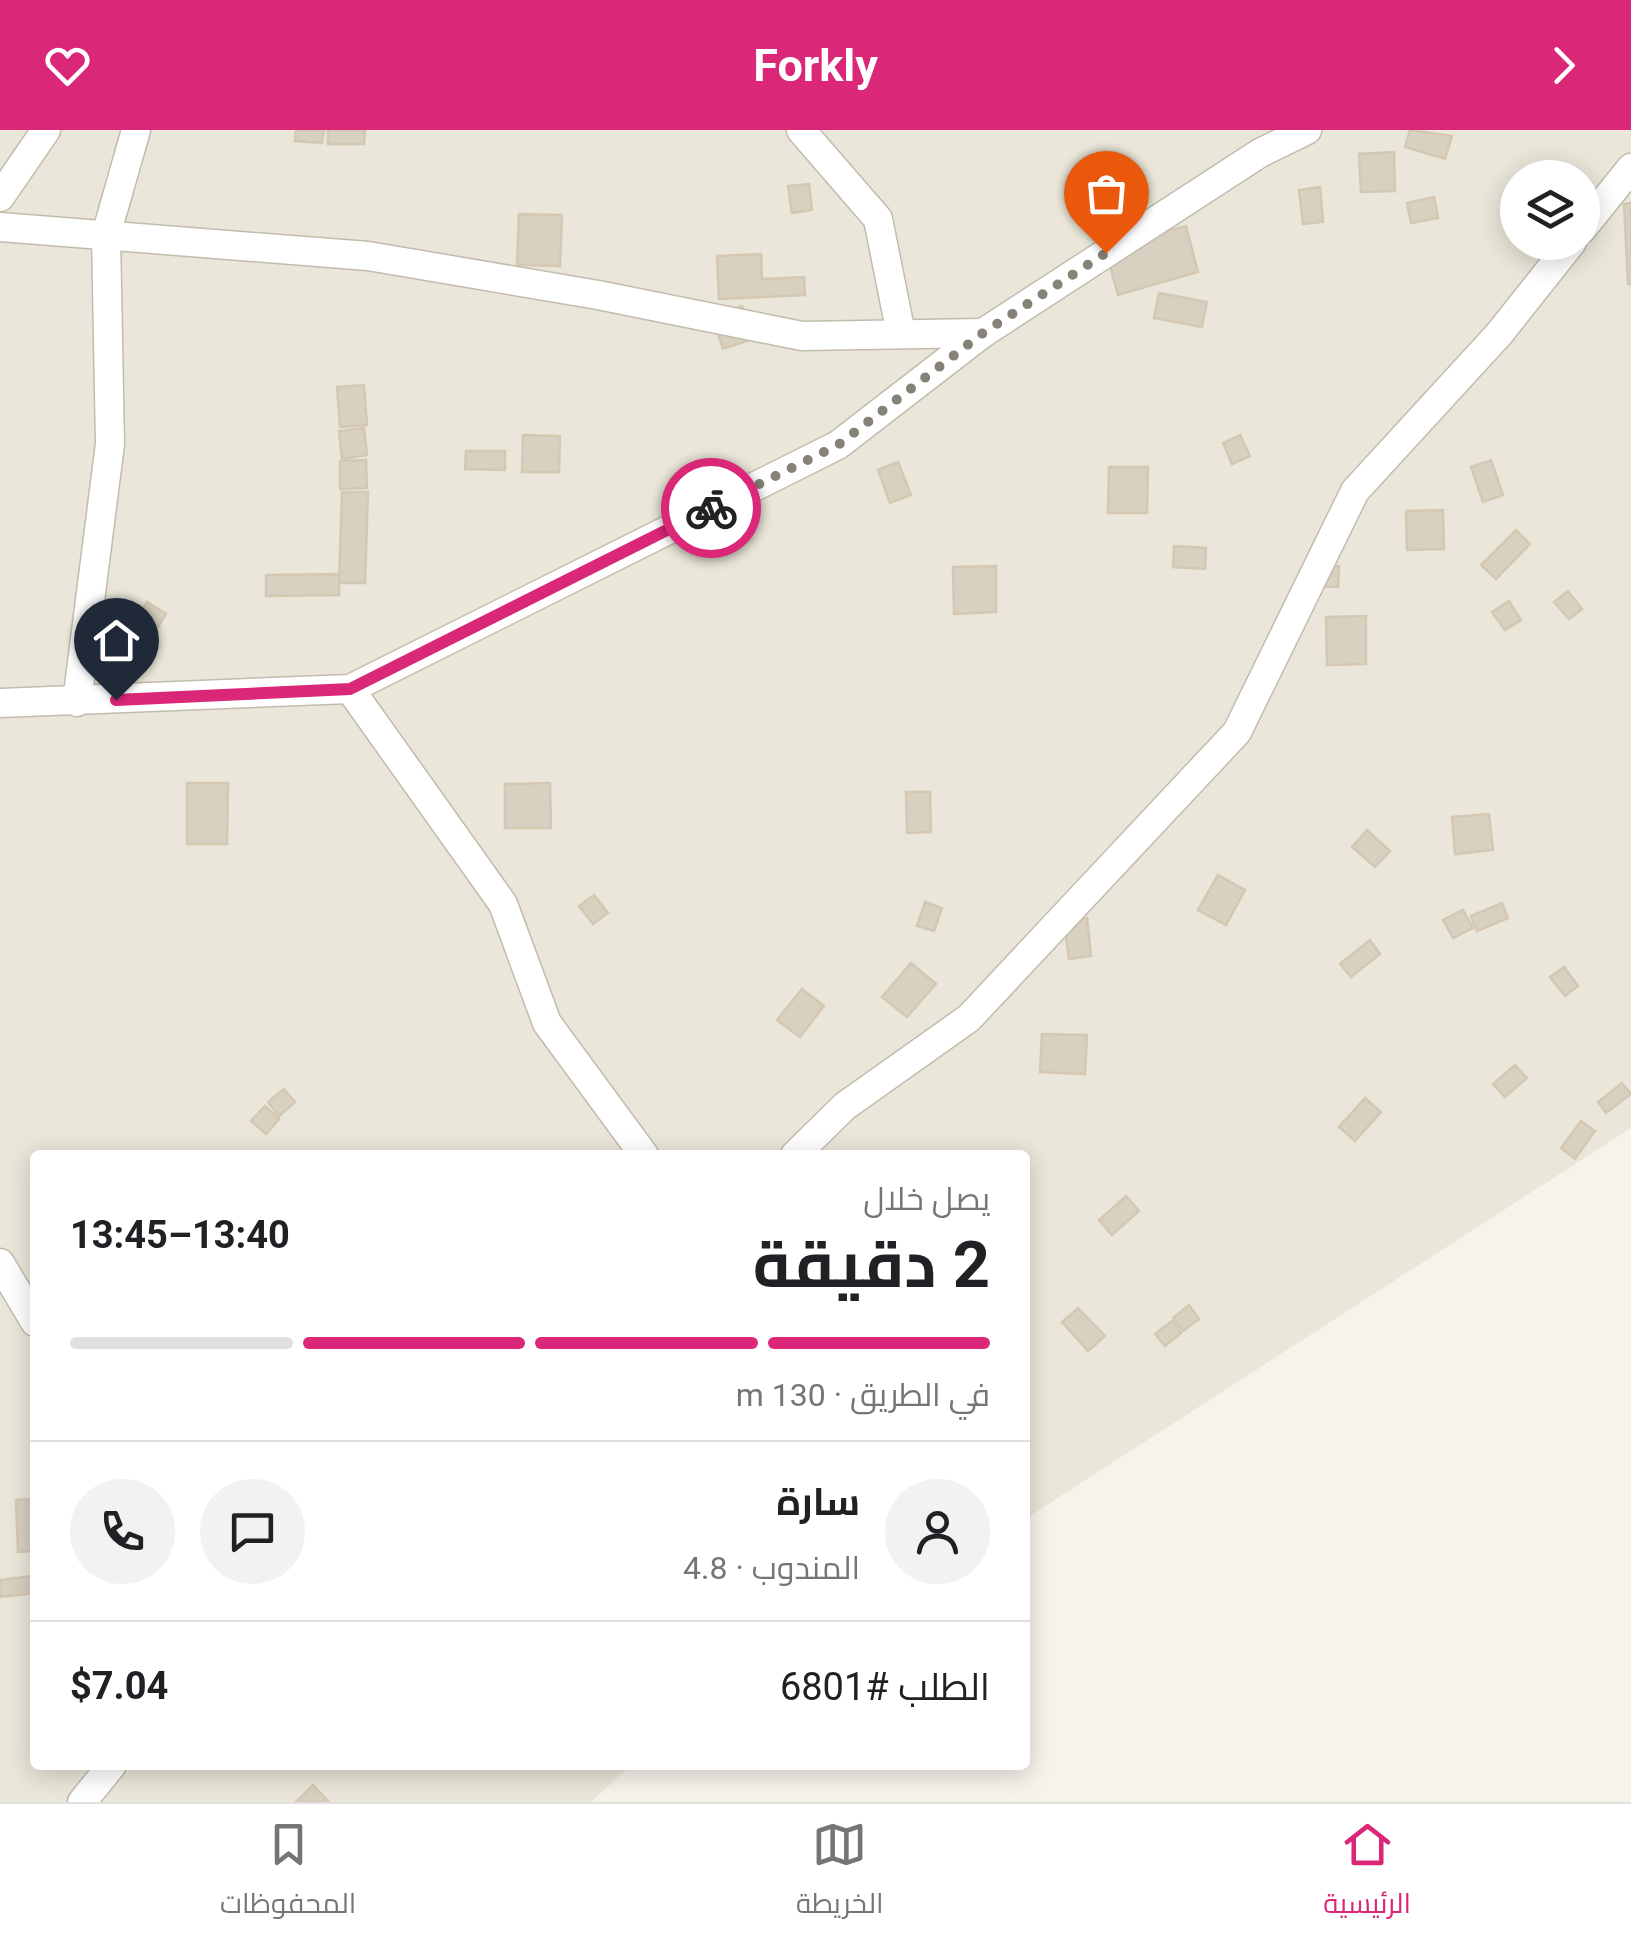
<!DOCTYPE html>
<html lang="ar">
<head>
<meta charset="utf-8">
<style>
  body { margin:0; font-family:Roboto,Cairo,sans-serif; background:#f2f2f2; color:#202124; direction:rtl; height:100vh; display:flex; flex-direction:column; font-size:38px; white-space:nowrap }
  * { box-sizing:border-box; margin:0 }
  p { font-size:32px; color:#757577 }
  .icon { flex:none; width:55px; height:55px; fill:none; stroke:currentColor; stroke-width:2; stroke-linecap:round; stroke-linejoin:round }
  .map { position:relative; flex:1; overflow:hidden; direction:ltr }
  .drawer { position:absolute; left:30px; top:1020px; width:1000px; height:620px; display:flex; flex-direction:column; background:#fff; border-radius:10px; box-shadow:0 5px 25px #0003; direction:rtl }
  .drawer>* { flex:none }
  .fabs { position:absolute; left:1500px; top:30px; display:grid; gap:20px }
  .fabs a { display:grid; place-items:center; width:100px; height:100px; border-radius:50%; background:#fff; box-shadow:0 5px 25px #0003; font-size:50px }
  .pin { position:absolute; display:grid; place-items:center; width:85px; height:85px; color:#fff; margin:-102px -42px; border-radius:50% 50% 50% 0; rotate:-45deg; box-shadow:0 0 10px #0007 }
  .pin .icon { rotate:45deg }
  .courier { position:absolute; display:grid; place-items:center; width:100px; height:100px; margin:-50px; border:8px solid #db2777; border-radius:50%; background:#fff; color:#222; box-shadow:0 2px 12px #0007 }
  .overview em { font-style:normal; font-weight:700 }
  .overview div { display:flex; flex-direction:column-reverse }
  .overview { display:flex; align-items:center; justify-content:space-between; height:170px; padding:0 40px }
  h1 { font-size:65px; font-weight:700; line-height:75px }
  .bar { display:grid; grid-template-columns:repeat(4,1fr); gap:15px 10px; align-content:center; height:120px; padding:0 40px }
  .bar i { height:12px; border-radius:8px; background:#e0e0e0 }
  .bar .on { background:#db2777 }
  .bar p { grid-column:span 4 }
  .line { display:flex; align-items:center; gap:25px; padding:0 40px; border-top:2px solid #e0e0e0 }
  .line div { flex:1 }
  .round { display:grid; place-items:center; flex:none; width:105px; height:105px; border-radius:52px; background:#f2f2f2 }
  header { display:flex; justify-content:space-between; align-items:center; height:130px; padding:0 40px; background:#db2777; color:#fff; font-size:45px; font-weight:700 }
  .tabs { display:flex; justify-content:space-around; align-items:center; height:140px; border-top:2px solid #e0e0e0; background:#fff; font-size:28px; color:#757577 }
  .tabs a { display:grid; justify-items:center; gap:5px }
  .tabs .on { color:#db2777 }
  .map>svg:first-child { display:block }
</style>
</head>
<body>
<header><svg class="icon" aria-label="forward" viewBox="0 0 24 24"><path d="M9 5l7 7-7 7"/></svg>Forkly<svg class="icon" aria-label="heart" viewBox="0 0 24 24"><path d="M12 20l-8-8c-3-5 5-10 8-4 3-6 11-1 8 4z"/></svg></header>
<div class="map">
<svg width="1631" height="1672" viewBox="0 0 1631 1672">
  <rect width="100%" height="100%" fill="#f6f3eb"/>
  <path fill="#eae6d9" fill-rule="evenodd" d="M0,0H1631V998L1025,1389V1025H35V1635H631L591,1672H0ZM1518,48H1582V112H1518Z"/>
  <g fill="#d8d0c0" stroke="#d4c8b3" stroke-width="2.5">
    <path d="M296,0H324L322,13L295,11Z"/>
    <path d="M328,0H365L364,14H328Z"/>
    <path d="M1410,0L1452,6L1445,29L1405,17Z"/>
    <path d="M1394,22L1395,61L1361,62L1359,24Z"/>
    <path d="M809,54L812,80L792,83L788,56Z"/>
    <path d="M1320,57L1323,92L1303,94L1299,60Z"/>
    <path d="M1434,67L1438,88L1411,93L1407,73Z"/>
    <path d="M1631,73V154H1628L1624,74Z"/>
    <path d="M519,84L562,85L560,136L517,135Z"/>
    <path d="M1186,96L1198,142L1118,165L1105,118Z"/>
    <path d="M761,124L762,149L804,147L805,165L719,169L717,126Z"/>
    <path d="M1159,163L1207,172L1202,197L1154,188Z"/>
    <path d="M742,176L753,209L723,219L712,186Z"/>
    <path d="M364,255L367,295L340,297L337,257Z"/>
    <path d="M364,298L367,325L342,329L339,301Z"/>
    <path d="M523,305L560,306L559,342H522Z"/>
    <path d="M1240,305L1250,326L1232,334L1223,313Z"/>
    <path d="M466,321H505V340L465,339Z"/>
    <path d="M366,330L367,358L340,359V331Z"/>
    <path d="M1491,330L1503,365L1483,372L1471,337Z"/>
    <path d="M898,332L911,365L890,373L878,340Z"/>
    <path d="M1109,337H1148L1147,383H1108Z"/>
    <path d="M342,362H368L365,453H339Z"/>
    <path d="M1443,380L1444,419L1407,420L1406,381Z"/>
    <path d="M1516,400L1530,414L1496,449L1481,435Z"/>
    <path d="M1174,416L1206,418L1205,439L1173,437Z"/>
    <path d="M996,436V482L954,484L953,437Z"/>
    <path d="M1310,436H1339L1338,457L1310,456Z"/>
    <path d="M339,444V465L266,466V445Z"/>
    <path d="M1568,461L1582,479L1569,489L1554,472Z"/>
    <path d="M1509,471L1521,490L1505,500L1492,482Z"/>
    <path d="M147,472L166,484L156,500L137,488Z"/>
    <path d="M1366,486V534L1327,535L1326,487Z"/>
    <path d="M187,653H228L227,714H187Z"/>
    <path d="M550,653L551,698H505V654Z"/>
    <path d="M906,662H930L931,702L907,703Z"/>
    <path d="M1489,684L1493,720L1455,724L1452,687Z"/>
    <path d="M1367,700L1390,721L1375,737L1352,717Z"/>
    <path d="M1218,745L1245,760L1226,795L1198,780Z"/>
    <path d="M594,765L608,783L593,794L579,776Z"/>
    <path d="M925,772L942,778L934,801L917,796Z"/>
    <path d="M1502,773L1508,788L1477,801L1471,786Z"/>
    <path d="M1463,780L1473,798L1453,808L1443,790Z"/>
    <path d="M1087,788L1091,826L1069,829L1064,791Z"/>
    <path d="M1370,810L1380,824L1351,847L1340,834Z"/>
    <path d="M911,833L936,854L907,887L882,867Z"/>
    <path d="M1564,837L1578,856L1565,866L1550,847Z"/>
    <path d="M802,859L824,876L800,907L777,890Z"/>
    <path d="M1042,904L1087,905L1085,944L1040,942Z"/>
    <path d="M1515,935L1527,948L1505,967L1493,954Z"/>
    <path d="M1622,953L1631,964L1606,983L1598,972Z"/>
    <path d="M284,959L295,972L279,986L268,972Z"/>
    <path d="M1365,968L1381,982L1355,1011L1339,997Z"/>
    <path d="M265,976L279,989L266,1004L251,991Z"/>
    <path d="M1581,991L1595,1001L1575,1029L1561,1018Z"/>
    <path d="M1126,1066L1139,1081L1112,1105L1099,1090Z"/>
    <path d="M1189,1175L1199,1189L1183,1201L1173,1188Z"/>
    <path d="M1078,1178L1105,1206L1088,1221L1062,1192Z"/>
    <path d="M1172,1191L1181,1203L1165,1216L1155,1204Z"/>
    <path d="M33,1369L35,1421L18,1422L16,1370Z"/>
    <path d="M33,1446L35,1463L0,1467V1450Z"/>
    <path d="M313,1655L329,1672H296Z"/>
  </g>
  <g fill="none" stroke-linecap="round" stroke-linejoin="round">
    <defs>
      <g id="minor">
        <path d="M801,0L878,89L901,204"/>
        <path d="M0,67L46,0"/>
        <path d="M0,97L368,126L598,165L802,206L983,203"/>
        <path d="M1582,99L1631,38"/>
        <path d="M350,559L503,774L547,893L644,1025"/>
        <path d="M77,572L110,314L106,105L136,0"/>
        <path d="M0,573L350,559L838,315L983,203L1260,23L1307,0"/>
        <path d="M795,1025L845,976L969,888L1237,602L1355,361L1499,204L1572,112"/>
        <path d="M0,1133L35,1192"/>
        <path d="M82,1672L112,1635"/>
      </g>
    </defs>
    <use href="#minor" stroke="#c2bcad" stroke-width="31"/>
    <use href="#minor" stroke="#fff" stroke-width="28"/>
  </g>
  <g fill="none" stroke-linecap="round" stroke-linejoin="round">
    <path stroke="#878277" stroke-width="10" stroke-dasharray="0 18" d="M711,378L838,315L983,203L1106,123"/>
    <path stroke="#db2777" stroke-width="12" d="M116,570L350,559L711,378"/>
  </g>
</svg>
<div class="fabs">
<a><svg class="icon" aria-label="layers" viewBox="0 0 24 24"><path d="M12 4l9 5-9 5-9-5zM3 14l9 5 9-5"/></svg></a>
</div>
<div class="pin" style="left:1106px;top:123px;background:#ea580c"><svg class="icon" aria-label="bag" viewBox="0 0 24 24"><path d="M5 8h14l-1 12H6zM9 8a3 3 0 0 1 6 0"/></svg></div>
<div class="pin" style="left:116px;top:570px;background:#1f2937"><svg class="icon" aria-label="home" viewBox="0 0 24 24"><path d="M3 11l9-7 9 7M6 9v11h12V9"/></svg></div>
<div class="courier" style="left:711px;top:378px"><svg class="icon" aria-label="bike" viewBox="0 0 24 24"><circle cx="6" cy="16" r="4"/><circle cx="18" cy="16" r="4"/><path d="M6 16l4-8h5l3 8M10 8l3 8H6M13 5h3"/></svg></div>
<section class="drawer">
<div class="overview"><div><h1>2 دقيقة</h1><p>يصل خلال</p></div><em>13:40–13:45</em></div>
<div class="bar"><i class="on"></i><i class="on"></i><i class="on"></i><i></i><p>في الطريق · 130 m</p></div>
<div class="line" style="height:180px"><a class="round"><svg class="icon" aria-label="person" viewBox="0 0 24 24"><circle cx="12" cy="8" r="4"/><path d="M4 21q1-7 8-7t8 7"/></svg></a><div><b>سارة</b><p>المندوب · 4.8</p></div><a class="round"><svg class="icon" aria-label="chat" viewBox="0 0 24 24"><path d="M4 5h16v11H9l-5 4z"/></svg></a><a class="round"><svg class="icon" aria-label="phone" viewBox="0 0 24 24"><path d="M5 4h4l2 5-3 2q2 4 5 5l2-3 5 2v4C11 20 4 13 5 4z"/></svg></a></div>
<div class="line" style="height:130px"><div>الطلب #6801</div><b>$7.04</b></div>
</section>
</div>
<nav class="tabs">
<a class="on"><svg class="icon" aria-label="home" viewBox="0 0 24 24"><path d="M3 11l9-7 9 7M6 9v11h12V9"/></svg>الرئيسية</a>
<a><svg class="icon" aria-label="map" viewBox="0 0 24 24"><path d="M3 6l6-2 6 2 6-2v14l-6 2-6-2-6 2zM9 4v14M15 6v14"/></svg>الخريطة</a>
<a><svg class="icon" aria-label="saved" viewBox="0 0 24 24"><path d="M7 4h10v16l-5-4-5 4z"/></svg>المحفوظات</a>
</nav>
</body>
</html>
